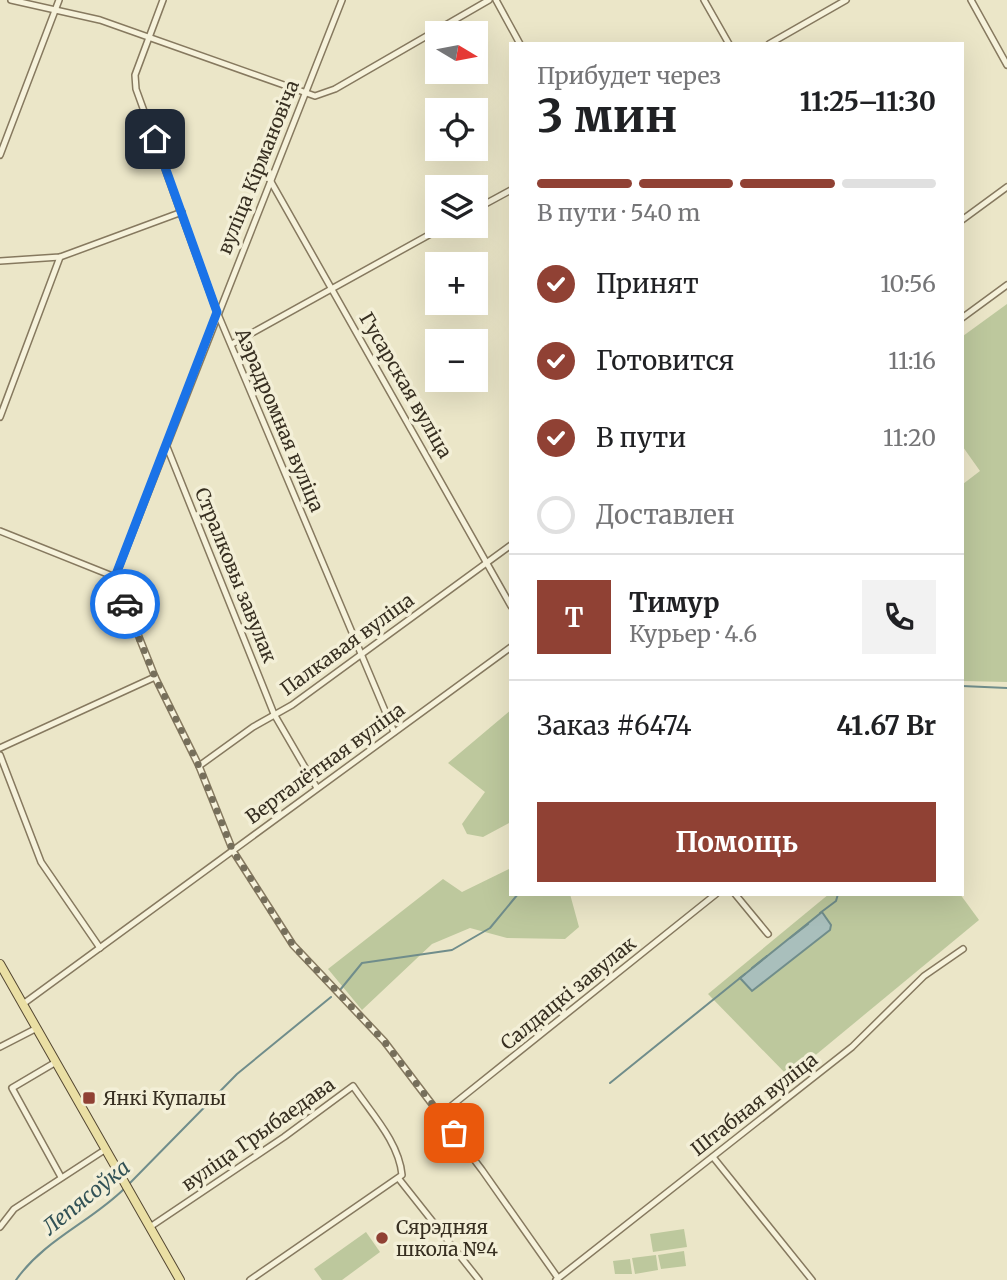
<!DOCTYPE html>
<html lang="ru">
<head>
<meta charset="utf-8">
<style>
  body { margin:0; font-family:Merriweather,serif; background:#f2f2f2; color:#202124; height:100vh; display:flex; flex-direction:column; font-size:26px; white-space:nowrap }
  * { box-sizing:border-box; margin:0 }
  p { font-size:23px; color:#757577 }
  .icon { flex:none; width:38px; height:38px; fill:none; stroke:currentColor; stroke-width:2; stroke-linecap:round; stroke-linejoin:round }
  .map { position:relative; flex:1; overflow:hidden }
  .sheet { position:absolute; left:509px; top:42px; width:455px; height:854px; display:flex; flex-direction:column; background:#fff; border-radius:0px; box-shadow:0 7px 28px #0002 }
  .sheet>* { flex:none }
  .needle { width:46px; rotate:100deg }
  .fabs { position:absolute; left:425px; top:21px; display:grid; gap:14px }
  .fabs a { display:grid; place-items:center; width:63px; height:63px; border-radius:0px; background:#fff; box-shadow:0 7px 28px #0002; font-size:35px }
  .pin { position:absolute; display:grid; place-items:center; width:60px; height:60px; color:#fff; margin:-30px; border-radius:14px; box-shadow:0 4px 10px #0006 }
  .courier { position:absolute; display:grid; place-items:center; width:70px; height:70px; margin:-35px; border:5px solid #1a73e8; border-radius:50%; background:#fff; color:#222; box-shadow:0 2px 9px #0007 }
  .summary em { font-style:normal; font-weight:700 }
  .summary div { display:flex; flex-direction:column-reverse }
  .summary { display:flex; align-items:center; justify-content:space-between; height:119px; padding:0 28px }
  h1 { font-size:46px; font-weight:700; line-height:52px }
  .bar { display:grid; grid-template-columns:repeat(4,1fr); gap:10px 7px; align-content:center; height:84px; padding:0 28px }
  .bar i { height:9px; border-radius:5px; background:#e0e0e0 }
  .bar .on { background:#904134 }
  .bar p { grid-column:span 4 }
  .line { display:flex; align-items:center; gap:18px; padding:0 28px; border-top:2px solid #e0e0e0 }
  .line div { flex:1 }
  .round { display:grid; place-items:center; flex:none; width:74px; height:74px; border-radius:0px; background:#f2f2f2 }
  ol { padding:0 28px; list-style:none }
  li { display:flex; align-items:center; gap:21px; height:77px }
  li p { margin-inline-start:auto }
  li .icon { padding:7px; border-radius:50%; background:#904134; color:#fff; stroke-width:4 }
  li:last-child { color:#757577 }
  li i { width:38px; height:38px; border:4px solid #e0e0e0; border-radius:50% }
  .action { display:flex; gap:14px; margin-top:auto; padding:14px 28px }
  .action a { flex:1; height:80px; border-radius:0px; background:#904134; color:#fff; font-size:28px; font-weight:700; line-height:80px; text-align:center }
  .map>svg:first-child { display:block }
</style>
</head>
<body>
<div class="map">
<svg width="1007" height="1280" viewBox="0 0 1007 1280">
  <rect width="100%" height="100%" fill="#ebe6c8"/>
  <g fill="#bdc89d">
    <path d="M1007,304V682L963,681V484L980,471L963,447V336Z"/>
    <path d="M511,710V822L483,837L467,834L462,824L485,792L448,763Z"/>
    <path d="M511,868V894H570L579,927L565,939L507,938L470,928L432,944L362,1010L328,969L443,879L462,892Z"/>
    <path d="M829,894H960L979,920L789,1077L708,994Z"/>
    <path d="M684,1229L687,1247L653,1252L650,1234Z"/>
    <path d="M366,1232L380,1252L342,1280H322L314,1269Z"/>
    <path d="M684,1251L686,1266L661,1269L658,1255Z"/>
    <path d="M656,1255L658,1270L635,1274L632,1258Z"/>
    <path d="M630,1259L632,1274H615L613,1261Z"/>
  </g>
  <path fill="#a9bfbc" stroke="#708d8b" stroke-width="2" d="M822,912L831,925L830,930L752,991L740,978Z"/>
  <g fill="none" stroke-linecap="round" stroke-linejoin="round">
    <g stroke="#708d8b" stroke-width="2">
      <path d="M962,686L1007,688"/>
      <path d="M820,913L836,901L838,894"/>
      <path d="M790,938L808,924"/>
      <path d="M752,968L767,956"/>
      <path d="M340,990L362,963L452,950L490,928L518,894"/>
      <path d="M610,1083L745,974"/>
      <path d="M129,1184L237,1074L331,997"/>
      <path d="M16,1280C45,1239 91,1222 125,1188"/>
    </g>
    <defs>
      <g id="minor">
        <path d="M11,0L100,20L315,96L335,89L489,0"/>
        <path d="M163,0L135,75L136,89L217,312L394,732"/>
        <path d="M342,0L115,577L155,677L199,766L233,851L293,945L384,1041L482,1170L558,1278"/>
        <path d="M496,0L520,44"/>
        <path d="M704,0L729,44"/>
        <path d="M971,0L1007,65"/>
        <path d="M769,44L846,0"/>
        <path d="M0,155L59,0"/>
        <path d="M270,180L511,606"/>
        <path d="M476,209L511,190"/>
        <path d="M962,220L1007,187"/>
        <path d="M0,261L60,257L182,212"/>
        <path d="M962,318L1007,285"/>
        <path d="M232,344L445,226"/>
        <path d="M0,417L60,257"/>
        <path d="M167,447L274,714L317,788"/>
        <path d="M0,531L115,577"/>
        <path d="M0,748L155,677"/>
        <path d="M0,755L41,862L100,948"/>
        <path d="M199,766L253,727L292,705L511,545"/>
        <path d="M735,894L768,934"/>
        <path d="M23,1004L511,647"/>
        <path d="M0,1047L37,1028"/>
        <path d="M56,1062L12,1088L61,1177"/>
        <path d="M440,1115L716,894"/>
        <path d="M713,1157L812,1280"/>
        <path d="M399,1179L479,1280"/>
        <path d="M0,1227L14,1209L106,1149"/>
        <path d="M150,1227L284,1137L353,1086C371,1113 399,1142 402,1175L250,1280"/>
        <path d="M556,1280L852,1047L924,976L963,949"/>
      </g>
      <path id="primary" d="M0,964L180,1280"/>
    </defs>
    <use href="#minor" stroke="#86795f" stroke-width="8"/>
    <use href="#primary" stroke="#544732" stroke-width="10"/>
    <use href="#minor" stroke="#f6f2db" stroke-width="5"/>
    <use href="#primary" stroke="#eadfa4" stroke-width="8"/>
  </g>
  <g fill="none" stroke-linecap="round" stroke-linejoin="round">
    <path stroke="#766f5b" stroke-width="7" stroke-dasharray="0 12.6" d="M125,604L155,677L199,766L233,851L293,945L384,1041L454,1133"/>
    <path stroke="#1a73e8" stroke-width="9" d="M125,604L115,577L217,312L155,139"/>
  </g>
  <g fill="#904134" stroke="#f3efd7" stroke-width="2.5">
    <rect x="82" y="1091" width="14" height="14" rx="3.5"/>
    <circle cx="382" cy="1238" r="7"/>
  </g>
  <g text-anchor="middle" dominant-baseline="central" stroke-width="7" stroke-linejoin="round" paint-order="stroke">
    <g font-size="19" fill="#372f21" stroke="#f3efd7">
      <text transform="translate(258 167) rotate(-68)">вуліца Кірмановіча</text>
      <text transform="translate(406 385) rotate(60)">Гусарская вуліца</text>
      <text transform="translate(280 420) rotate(67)">Аэрадромная вуліца</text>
      <text transform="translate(236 575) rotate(68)">Стралковы завулак</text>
      <text transform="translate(347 644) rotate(-36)">Палкавая вуліца</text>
      <text transform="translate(325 763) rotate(-36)">Верталётная вуліца</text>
      <text transform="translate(568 993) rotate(-39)">Салдацкі завулак</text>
      <text transform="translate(754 1104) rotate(-38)">Штабная вуліца</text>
      <text transform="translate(258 1134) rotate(-35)">вуліца Грыбаедава</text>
    </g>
    <g font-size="19" fill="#372f21" stroke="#f3efd7" text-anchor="start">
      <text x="103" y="1098">Янкі Купалы</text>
      <text x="396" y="1227">Сярэдняя<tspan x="396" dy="22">школа №4</tspan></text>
    </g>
    <g font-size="21" font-style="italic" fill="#325256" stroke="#f3efd7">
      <text transform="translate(86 1197) rotate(-39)">Лепясоўка</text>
    </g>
  </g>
</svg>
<div class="fabs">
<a><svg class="needle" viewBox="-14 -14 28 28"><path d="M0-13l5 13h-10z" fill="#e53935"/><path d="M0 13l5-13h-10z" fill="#757577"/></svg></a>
<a><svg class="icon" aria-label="locate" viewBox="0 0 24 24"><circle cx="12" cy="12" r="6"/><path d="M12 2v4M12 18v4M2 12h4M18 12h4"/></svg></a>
<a><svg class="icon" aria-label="layers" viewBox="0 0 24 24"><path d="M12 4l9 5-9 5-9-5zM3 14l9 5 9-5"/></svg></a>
<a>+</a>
<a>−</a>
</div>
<div class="pin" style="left:454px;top:1133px;background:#ea580c"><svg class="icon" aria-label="bag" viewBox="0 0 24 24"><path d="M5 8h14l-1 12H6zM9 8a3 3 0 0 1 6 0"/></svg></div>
<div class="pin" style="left:155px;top:139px;background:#1f2937"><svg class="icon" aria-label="home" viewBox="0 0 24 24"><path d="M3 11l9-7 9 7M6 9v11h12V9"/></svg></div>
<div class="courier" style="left:125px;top:604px"><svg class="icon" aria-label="car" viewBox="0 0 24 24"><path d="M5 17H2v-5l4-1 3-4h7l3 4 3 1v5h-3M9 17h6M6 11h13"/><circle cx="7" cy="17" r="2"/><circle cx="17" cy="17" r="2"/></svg></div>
<section class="sheet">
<div class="summary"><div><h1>3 мин</h1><p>Прибудет через</p></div><em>11:25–11:30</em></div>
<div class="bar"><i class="on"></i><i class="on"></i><i class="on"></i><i></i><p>В пути · 540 m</p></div>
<ol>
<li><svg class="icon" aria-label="check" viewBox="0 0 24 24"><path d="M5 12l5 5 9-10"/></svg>Принят<p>10:56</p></li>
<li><svg class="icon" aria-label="check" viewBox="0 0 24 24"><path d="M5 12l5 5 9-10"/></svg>Готовится<p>11:16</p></li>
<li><svg class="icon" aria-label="check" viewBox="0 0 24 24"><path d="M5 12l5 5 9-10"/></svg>В пути<p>11:20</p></li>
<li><i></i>Доставлен</li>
</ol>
<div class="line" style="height:126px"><b class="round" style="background:#904134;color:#fff">Т</b><div><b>Тимур</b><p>Курьер · 4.6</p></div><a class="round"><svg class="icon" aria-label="phone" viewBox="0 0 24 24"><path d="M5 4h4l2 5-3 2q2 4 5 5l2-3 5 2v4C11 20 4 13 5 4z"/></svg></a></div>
<div class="line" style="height:91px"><div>Заказ #6474</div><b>41.67 Br</b></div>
<div class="action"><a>Помощь</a></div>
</section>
</div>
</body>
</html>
